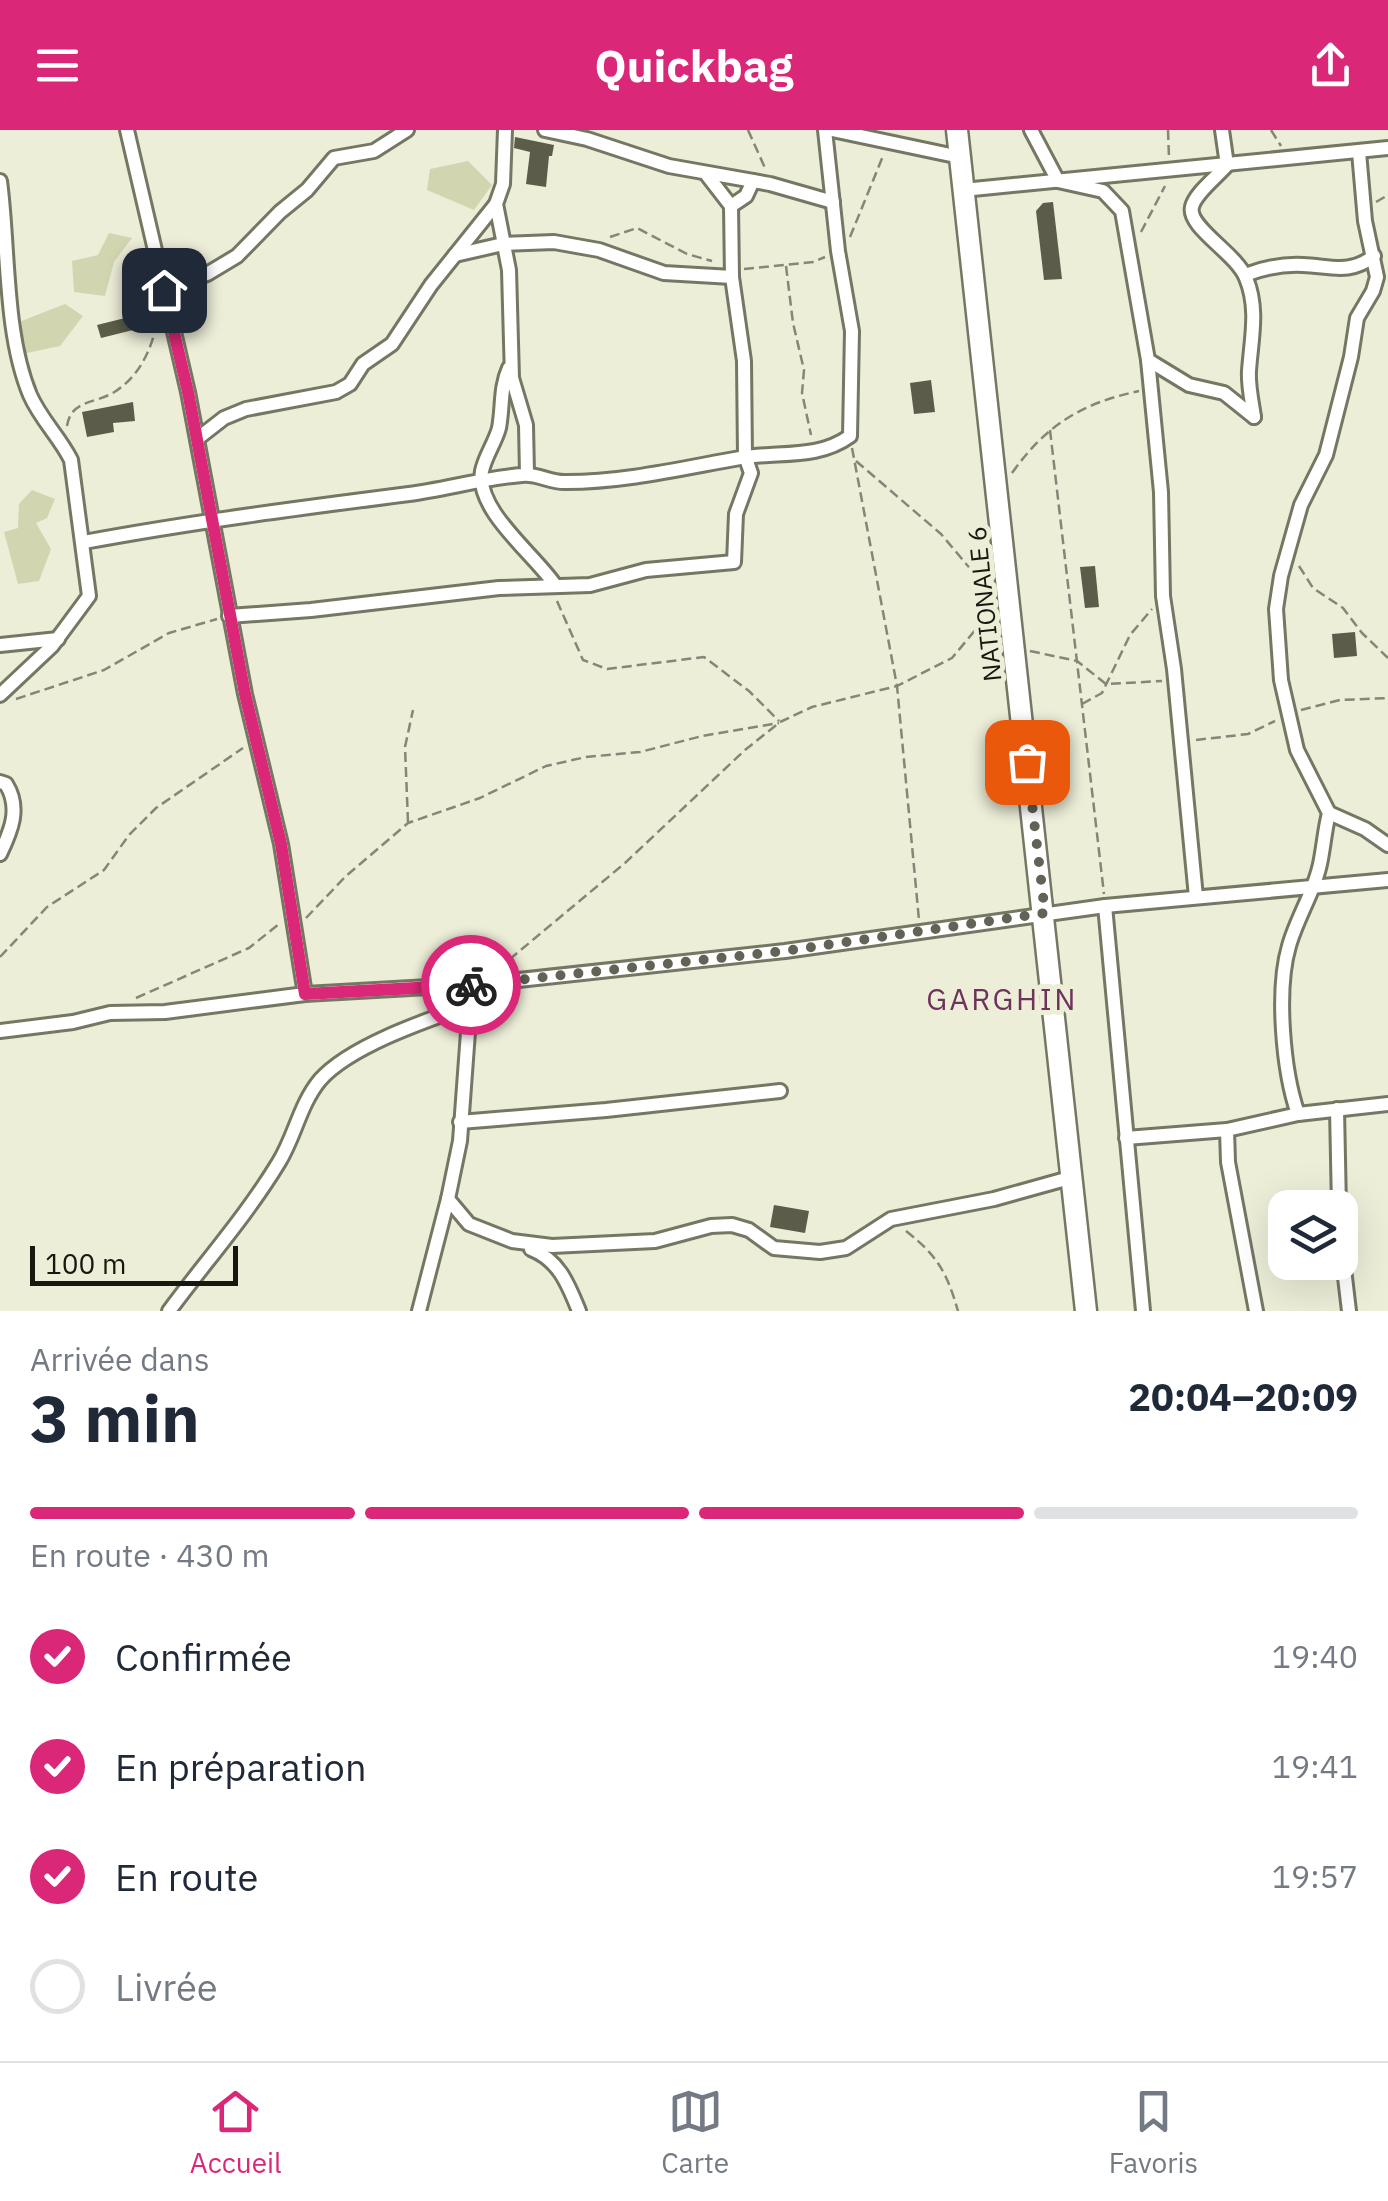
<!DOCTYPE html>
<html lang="fr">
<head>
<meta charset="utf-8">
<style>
  body { margin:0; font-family:"IBM Plex Sans",sans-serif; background:#f6f6f7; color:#1f2937; height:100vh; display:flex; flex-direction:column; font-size:38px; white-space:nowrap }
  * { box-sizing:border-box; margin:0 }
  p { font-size:32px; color:#747a83 }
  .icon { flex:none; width:55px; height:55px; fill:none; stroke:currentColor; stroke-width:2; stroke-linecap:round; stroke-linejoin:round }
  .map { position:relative; height:1181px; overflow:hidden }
  .side { display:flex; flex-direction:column; background:#fff; flex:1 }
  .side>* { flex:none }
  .tools { position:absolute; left:1268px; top:1060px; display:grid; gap:20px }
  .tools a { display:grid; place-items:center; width:90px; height:90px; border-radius:20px; background:#fff; box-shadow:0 10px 40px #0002; font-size:50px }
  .scale { position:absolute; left:30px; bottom:25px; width:208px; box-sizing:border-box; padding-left:10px; border:5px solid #171810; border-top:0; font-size:28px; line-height:35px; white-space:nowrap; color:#171810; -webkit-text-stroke:8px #eceed8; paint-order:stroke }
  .pin { position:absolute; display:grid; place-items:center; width:85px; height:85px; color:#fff; margin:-42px; border-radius:20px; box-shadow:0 5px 15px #0006 }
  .courier { position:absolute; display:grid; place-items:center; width:100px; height:100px; margin:-50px; border:8px solid #db2777; border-radius:50%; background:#fff; color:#222; box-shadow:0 2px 12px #0007 }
  .summary em { font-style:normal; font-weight:700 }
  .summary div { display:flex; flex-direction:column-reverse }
  .summary { display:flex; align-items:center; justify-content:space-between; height:170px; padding:0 30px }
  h1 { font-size:65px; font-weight:700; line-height:75px }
  .bar { display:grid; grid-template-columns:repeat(4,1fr); gap:15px 10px; align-content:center; height:120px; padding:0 30px }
  .bar i { height:12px; border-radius:8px; background:#e0e1e3 }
  .bar .active { background:#db2777 }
  .bar p { grid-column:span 4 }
  ol { padding:0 30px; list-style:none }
  li { display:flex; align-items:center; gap:30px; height:110px }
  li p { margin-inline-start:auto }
  li .icon { padding:10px; border-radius:50%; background:#db2777; color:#fff; stroke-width:4 }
  li:last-child { color:#747a83 }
  li i { width:55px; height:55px; border:5px solid #e0e1e3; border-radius:50% }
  header { display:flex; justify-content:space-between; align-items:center; height:130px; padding:0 30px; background:#db2777; color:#fff; font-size:45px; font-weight:700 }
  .tab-bar { display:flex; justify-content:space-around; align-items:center; height:140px; border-top:2px solid #e0e1e3; background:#fff; font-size:28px; color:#747a83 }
  .tab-bar a { display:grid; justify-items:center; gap:5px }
  .tab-bar .active { color:#db2777 }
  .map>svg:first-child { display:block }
</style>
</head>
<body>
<header><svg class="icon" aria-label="menu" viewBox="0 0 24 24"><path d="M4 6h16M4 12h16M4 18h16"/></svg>Quickbag<svg class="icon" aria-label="share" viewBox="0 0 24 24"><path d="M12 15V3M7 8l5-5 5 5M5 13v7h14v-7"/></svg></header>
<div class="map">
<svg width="1388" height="1181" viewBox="0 0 1388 1181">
  <rect width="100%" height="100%" fill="#eceed8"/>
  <g fill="#d2d6b0">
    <path d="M468,31L492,55L474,80L427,60L430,39Z"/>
    <path d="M109,103L132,108L114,132L105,166L74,162L72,131L98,125Z"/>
    <path d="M65,174L83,186L60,216L27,223L15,213L19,192Z"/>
    <path d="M32,360L55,369L47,388L36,393L51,419L39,451L18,454L4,402L18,398L19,374Z"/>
  </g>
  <g fill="#5b5d4a">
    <path d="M515,7L554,15L552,26H549L546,57L526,54L530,22L514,18Z"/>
    <path d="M1053,72L1062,149L1044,150L1036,81L1043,73Z"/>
    <path d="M133,186L137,199L101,208L97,195Z"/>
    <path d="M931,250L935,282L914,284L910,253Z"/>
    <path d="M133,272L135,291L113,293L114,302L87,307L82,282Z"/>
    <path d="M1095,436L1099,477L1085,478L1080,437Z"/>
    <path d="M1355,502L1357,526L1334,528L1332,504Z"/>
    <path d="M774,1075L809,1081L805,1103L770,1097Z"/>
  </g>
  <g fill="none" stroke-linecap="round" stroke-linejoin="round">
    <defs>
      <g id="minor">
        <path d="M127,0L188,262L245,564L281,714L305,864"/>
        <path d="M505,0L503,54L496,74L509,140L512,248L526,295L527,344"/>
        <path d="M545,0L587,9L669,36L770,54L833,72"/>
        <path d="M832,0L960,27"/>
        <path d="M1031,0L1058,51L1103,61L1122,81L1148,230L1189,255L1224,263L1254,287"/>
        <path d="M1222,0L1227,35C1218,46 1195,63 1192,77C1187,97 1236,123 1246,148C1259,179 1251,210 1249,241C1248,256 1252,272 1254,287"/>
        <path d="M0,51C9,119 4,202 30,265C41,290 59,306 71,330L89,466L52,516L0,565"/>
        <path d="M963,60L1388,18"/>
        <path d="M731,76L746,66L753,51"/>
        <path d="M455,125L503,114L554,112L599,120L664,143L732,147"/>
        <path d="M1245,145C1263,138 1284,134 1303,135C1331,136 1349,145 1374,126"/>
        <path d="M164,160L207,144L237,126L280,82L307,60L334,28L374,21L407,0"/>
        <path d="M1148,230L1161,362L1163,466L1174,539L1196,767"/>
        <path d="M509,238C500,258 503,277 499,298C495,313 485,326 482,341C475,380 535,425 555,455"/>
        <path d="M197,309L224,288L246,279L336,262L350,254L363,234L392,214L431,155L496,74"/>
        <path d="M84,412C192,392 300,378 409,364C446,359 484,348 522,345C537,343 551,353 566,352C625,352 683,338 740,328C778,321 817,330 850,306L852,201L838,121L825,0"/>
        <path d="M229,486L311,480L499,458L590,455L646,440L734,432L736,384L751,343L745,326L744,231L732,147L731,76L707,45"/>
        <path d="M0,515L58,509"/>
        <path d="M0,652L6,654C21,678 11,701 0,724"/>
        <path d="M1329,683L1365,699L1388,715"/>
        <path d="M1105,776L1143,1181"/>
        <path d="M482,854L474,863L470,875L460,1011L448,1069L469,1094L512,1111L552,1116L655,1111L711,1096L732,1095L749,1100L774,1118L820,1122L846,1118L891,1089L994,1069L1073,1047"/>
        <path d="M0,901L73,892L110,883L165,882L305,864L482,854L785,821L1105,776L1388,750"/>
        <path d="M1337,979L1339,1078"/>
        <path d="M1298,984L1388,974"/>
        <path d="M460,992L606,980L780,961"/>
        <path d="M1126,1008L1227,1000"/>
        <path d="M1340,1105L1349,1181"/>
        <path d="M531,1119C559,1130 568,1154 579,1181"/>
        <path d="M169,1181C206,1131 247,1085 279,1032C295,1006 300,974 320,950C350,916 427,890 470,875"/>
        <path d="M419,1181L448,1069"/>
        <path d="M1256,1181L1228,1032L1227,1000L1298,984C1283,941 1276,860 1289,816C1297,787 1316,759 1321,729C1324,713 1325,699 1329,683L1297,620L1281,550L1276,479L1281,446L1301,375L1326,325L1351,227L1357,188L1373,161L1377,147L1365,91L1359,22"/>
      </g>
      <path id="primary" d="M957,0L1086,1181"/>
    </defs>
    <use href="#minor" stroke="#757763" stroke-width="18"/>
    <use href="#primary" stroke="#757763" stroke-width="25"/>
    <g stroke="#848677" stroke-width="2.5" stroke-dasharray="10 5" stroke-linecap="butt">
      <path d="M748,0L765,38"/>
      <path d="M1168,0L1169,28"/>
      <path d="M1271,0L1281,16"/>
      <path d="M1376,72L1388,65"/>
      <path d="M1141,102L1165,56"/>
      <path d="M610,107L637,98L687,124L712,131"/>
      <path d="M850,107L883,26"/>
      <path d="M786,136L793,193L804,240L802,263L811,305"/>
      <path d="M744,139L813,132L825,127"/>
      <path d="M67,296C71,269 97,274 116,261C140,245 151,220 157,193"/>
      <path d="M1050,300L1104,764"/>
      <path d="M852,318L897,556L919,790"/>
      <path d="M856,331L941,404L989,461"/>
      <path d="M1012,343C1046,295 1082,273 1139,261"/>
      <path d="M1299,436L1313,458L1343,478L1362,503L1388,528"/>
      <path d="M557,471L583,530L607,539L704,527L749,561L779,591"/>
      <path d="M1030,521L1077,531L1106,554L1162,551"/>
      <path d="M16,569L104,540L169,503L217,489"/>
      <path d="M1082,574L1102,563L1130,505L1152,479"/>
      <path d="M1301,580L1340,570L1388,568"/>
      <path d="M1196,610L1248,604L1275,591"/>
      <path d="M408,692L405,617L413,580"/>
      <path d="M306,788L346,746L408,693L480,668L546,636L586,627L640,622L702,606L779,593"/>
      <path d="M0,827L47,777L104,740L129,705L156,678L243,618"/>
      <path d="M498,839L625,733L745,620L780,592L812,577L897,556L952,528L992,480"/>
      <path d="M136,868L249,818L279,794"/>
      <path d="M906,1101C938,1126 947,1143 958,1181"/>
    </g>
    <use href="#minor" stroke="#fff" stroke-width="12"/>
    <use href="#primary" stroke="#fff" stroke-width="20"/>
  </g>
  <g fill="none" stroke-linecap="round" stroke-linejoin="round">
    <path stroke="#626356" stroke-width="10" stroke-dasharray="0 18" d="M471,855L785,821L1045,783L1027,632"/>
    <path stroke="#db2777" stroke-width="12" d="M164,160L188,262L245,564L281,714L305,864L471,855"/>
  </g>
  <g text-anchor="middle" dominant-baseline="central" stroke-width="10" stroke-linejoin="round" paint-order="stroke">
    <g font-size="25" fill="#171810" stroke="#eceed8">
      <text transform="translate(984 474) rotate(-96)">NATIONALE 6</text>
    </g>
    <g font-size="30" letter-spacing="2.5" fill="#6e335c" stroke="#eceed8">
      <text x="1002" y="868">GARGHIN</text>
    </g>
  </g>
</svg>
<div class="tools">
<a><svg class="icon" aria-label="layers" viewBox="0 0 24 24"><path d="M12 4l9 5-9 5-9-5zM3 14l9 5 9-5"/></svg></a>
</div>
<div class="scale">100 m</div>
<div class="pin" style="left:1027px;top:632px;background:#ea580c"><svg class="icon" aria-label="bag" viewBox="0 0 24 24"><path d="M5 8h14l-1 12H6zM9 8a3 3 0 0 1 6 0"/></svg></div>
<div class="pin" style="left:164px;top:160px;background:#1f2937"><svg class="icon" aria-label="home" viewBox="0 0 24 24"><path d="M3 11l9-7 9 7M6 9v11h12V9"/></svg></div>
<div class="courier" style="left:471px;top:855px"><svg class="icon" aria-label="bike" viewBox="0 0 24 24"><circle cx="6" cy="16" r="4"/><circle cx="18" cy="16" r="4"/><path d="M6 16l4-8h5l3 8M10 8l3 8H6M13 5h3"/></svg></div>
</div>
<section class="side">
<div class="summary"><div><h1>3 min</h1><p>Arrivée dans</p></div><em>20:04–20:09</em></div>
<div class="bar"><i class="active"></i><i class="active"></i><i class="active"></i><i></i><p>En route · 430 m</p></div>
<ol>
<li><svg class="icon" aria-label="check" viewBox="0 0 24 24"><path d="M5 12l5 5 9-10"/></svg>Confirmée<p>19:40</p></li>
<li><svg class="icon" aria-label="check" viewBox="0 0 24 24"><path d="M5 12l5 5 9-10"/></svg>En préparation<p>19:41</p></li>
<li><svg class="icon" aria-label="check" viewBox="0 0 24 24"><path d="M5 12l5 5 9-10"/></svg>En route<p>19:57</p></li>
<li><i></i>Livrée</li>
</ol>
</section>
<nav class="tab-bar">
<a class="active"><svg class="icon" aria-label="home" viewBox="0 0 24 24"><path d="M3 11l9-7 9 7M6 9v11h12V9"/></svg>Accueil</a>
<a><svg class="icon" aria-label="map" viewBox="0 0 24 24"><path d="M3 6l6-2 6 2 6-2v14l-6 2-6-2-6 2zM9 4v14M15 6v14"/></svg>Carte</a>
<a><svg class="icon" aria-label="saved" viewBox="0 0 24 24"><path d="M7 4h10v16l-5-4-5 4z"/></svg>Favoris</a>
</nav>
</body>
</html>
